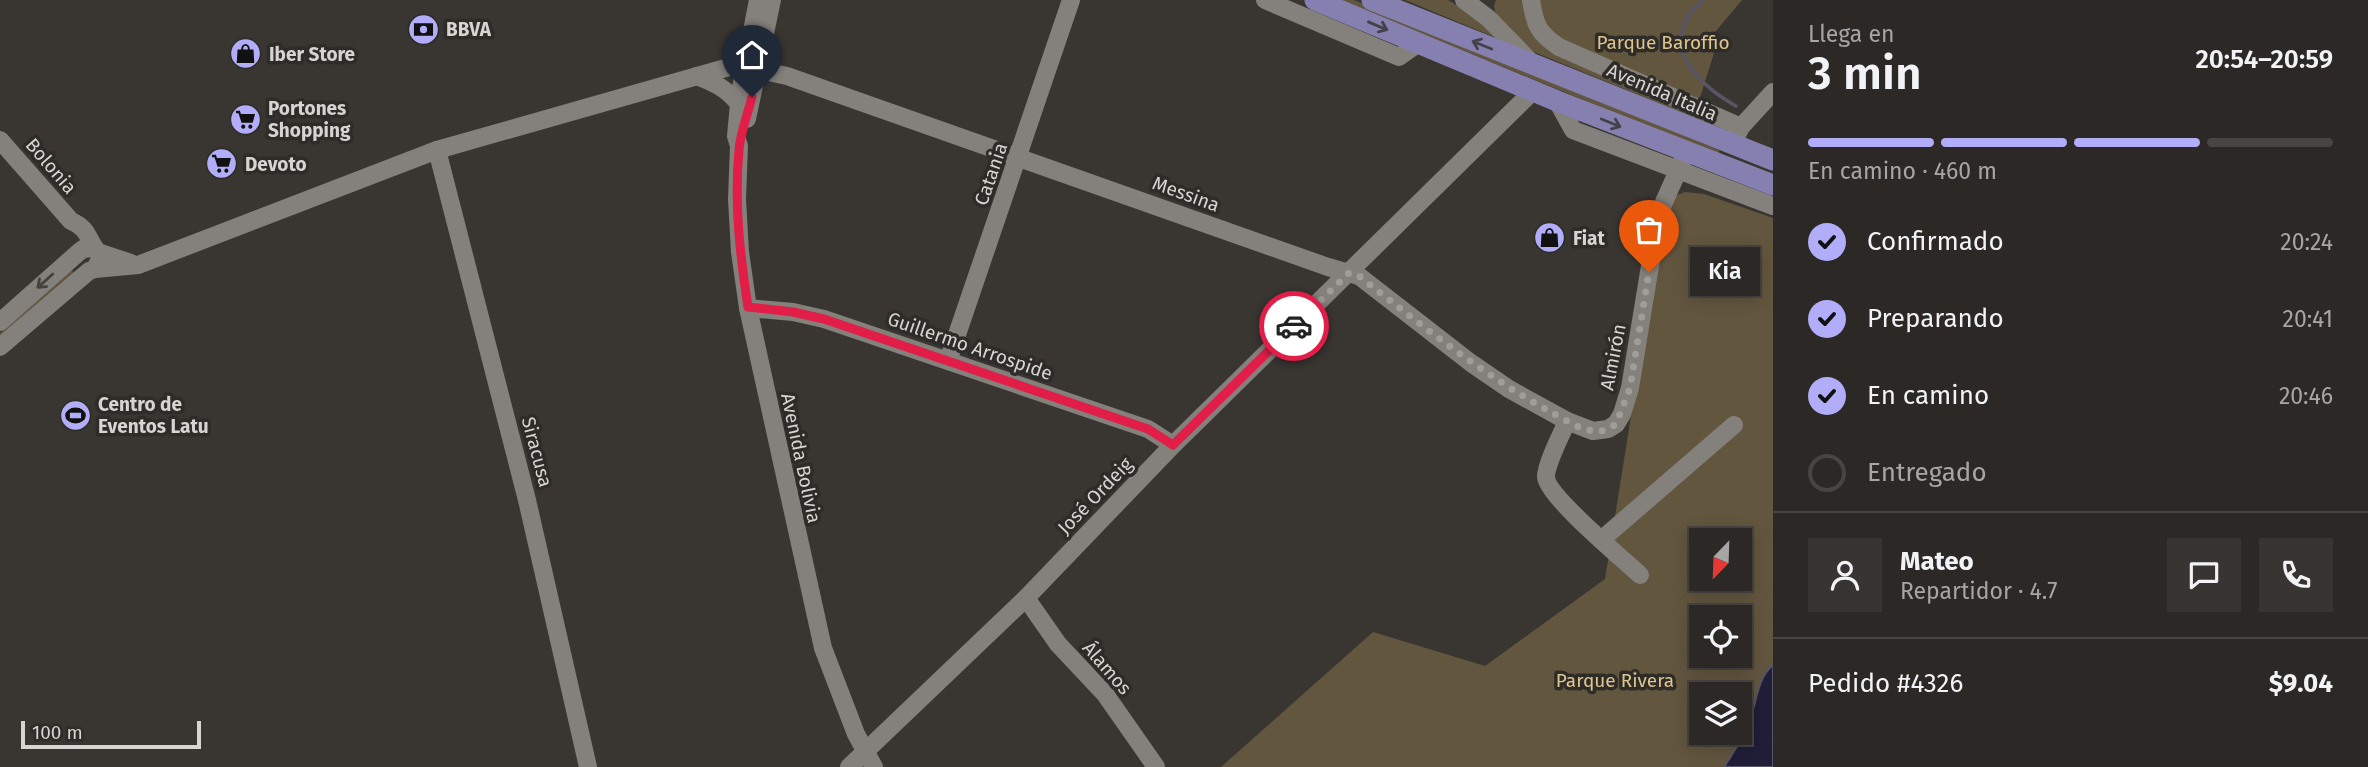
<!DOCTYPE html>
<html lang="es">
<head>
<meta charset="utf-8">
<style>
  body { margin:0; font-family:"Fira Sans",sans-serif; background:#373432; color:#f1f3f6; height:100vh; display:flex; flex-direction:column; font-size:26px; white-space:nowrap }
  * { box-sizing:border-box; margin:0 }
  p { font-size:23px; color:#a6a6a7 }
  .icon { flex:none; width:38px; height:38px; fill:none; stroke:currentColor; stroke-width:2; stroke-linecap:round; stroke-linejoin:round }
  .map { position:relative; flex:1; overflow:hidden }
  .details { display:flex; flex-direction:column; background:#2b2826; width:595px }
  .details>* { flex:none }
  .needle { width:46px; rotate:203deg }
  .buttons { position:absolute; left:1689px; top:528px; display:grid; gap:14px }
  .buttons a { display:grid; place-items:center; width:63px; height:63px; border-radius:0px; background:#2b2826; box-shadow:0 4px 18px #0003,0 0 0 2px #474443; font-size:35px }
  .scale { position:absolute; left:21px; bottom:18px; width:180px; box-sizing:border-box; padding-left:7px; border:4px solid #d6d5d2; border-top:0; font-size:19px; line-height:24px; white-space:nowrap; color:#d6d5d2; -webkit-text-stroke:5px #2e2c28; paint-order:stroke }
  .pin { position:absolute; display:grid; place-items:center; width:60px; height:60px; color:#fff; margin:-72px -30px; border-radius:50% 50% 50% 0; rotate:-45deg; box-shadow:0 0 7px #0007 }
  .pin .icon { rotate:45deg }
  .courier { position:absolute; display:grid; place-items:center; width:70px; height:70px; margin:-35px; border:5px solid #e11d48; border-radius:50%; background:#fff; color:#222; box-shadow:0 2px 9px #0007 }
  .bubble { position:absolute; height:49px; border-radius:0px; background:#2b2826; box-shadow:0 4px 18px #0003,0 0 0 2px #474443; font-size:23px; font-weight:600; line-height:49px; text-align:center }
  .headline em { font-style:normal; font-weight:600 }
  .headline div { display:flex; flex-direction:column-reverse }
  .headline { display:flex; align-items:center; justify-content:space-between; height:119px; padding:0 35px }
  h1 { font-size:46px; font-weight:600; line-height:52px }
  .bar { display:grid; grid-template-columns:repeat(4,1fr); gap:10px 7px; align-content:center; height:84px; padding:0 35px }
  .bar i { height:9px; border-radius:5px; background:#474443 }
  .bar .on { background:#b2adf9 }
  .bar p { grid-column:span 4 }
  .line { display:flex; align-items:center; gap:18px; padding:0 35px; border-top:2px solid #474443 }
  .line div { flex:1 }
  .round { display:grid; place-items:center; flex:none; width:74px; height:74px; border-radius:0px; background:#373432 }
  ol { padding:0 35px; list-style:none }
  li { display:flex; align-items:center; gap:21px; height:77px }
  li p { margin-inline-start:auto }
  li .icon { padding:7px; border-radius:50%; background:#b2adf9; color:#111; stroke-width:4 }
  li:last-child { color:#a6a6a7 }
  li i { width:38px; height:38px; border:4px solid #474443; border-radius:50% }
  main { display:flex; flex:1; min-height:0 }
  .map>svg:first-child { display:block }
</style>
</head>
<body>
<main>
<div class="map">
<svg width="1773" height="767" viewBox="0 0 1773 767">
  <rect width="100%" height="100%" fill="#393632"/>
  <g fill="#62563f" fill-rule="evenodd">
    <path d="M1340,0H1354L1719,150L1720,156Z"/>
    <path d="M1405,0H1448L1468,12L1499,39Z"/>
    <path d="M1496,0H1524L1532,27L1715,126L1534,52L1496,16L1494,6Z"/>
    <path d="M1538,0H1742L1705,44L1714,53L1698,104L1598,59L1547,31Z"/>
    <path d="M1685,192L1704,194L1773,218V767H1221L1373,632L1485,666L1605,579L1663,216L1677,195ZM1701,541H1740V579H1701ZM1701,618H1740V656H1701ZM1701,695H1740V733H1701Z"/>
    <path d="M71,269L74,273L0,337V333Z"/>
  </g>
  <path fill="#201e38" stroke="#575566" stroke-width="2" d="M1773,665V767H1724C1734,752 1746,733 1751,716C1757,699 1758,677 1773,665Z"/>
  <g fill="none" stroke-linecap="round" stroke-linejoin="round">
    <path stroke="#575566" stroke-width="3.5" d="M1703,0C1698,5 1691,11 1688,17C1665,55 1706,89 1736,106"/>
    <g stroke="#84817c" stroke-width="18">
      <path d="M758,0L740,93L736,136L739,146L737,199L740,252L748,308L823,648L856,734L874,767"/>
      <path d="M1265,0L1399,57L1419,43"/>
      <path d="M1464,0L1488,18L1532,63"/>
      <path d="M1531,0C1535,25 1538,33 1559,47L1741,127"/>
      <path d="M697,76C715,83 727,89 739,104"/>
      <path d="M1557,101L1573,130L1773,206"/>
      <path d="M747,119L772,0"/>
      <path d="M1736,137L1741,127L1773,92"/>
      <path d="M0,140L71,221C90,229 87,240 98,252L131,263"/>
      <path d="M437,150L527,500L588,767"/>
      <path d="M95,269L138,265L437,150L736,65L787,76L1328,267L1359,276L1471,363L1509,389L1567,421L1593,431L1608,429L1616,424L1622,414L1630,388L1657,223L1664,202L1686,153"/>
      <path d="M748,308L793,312L824,319L1148,429L1173,445"/>
      <path d="M0,322L79,252L83,249L94,248"/>
      <path d="M0,347L89,271L95,269L99,261"/>
      <path d="M948,361L1071,0"/>
      <path d="M1567,421C1562,434 1546,463 1546,477C1547,496 1623,559 1640,575"/>
      <path d="M1601,540L1734,425"/>
      <path d="M1026,598L1058,644L1105,694L1156,767"/>
      <path d="M849,767L1026,598L1173,445L1533,91"/>
    </g>
    <g stroke="#8580af" stroke-width="21">
      <path d="M1315,0L1557,101L1773,185"/>
      <path d="M1372,0L1773,160"/>
    </g>
  </g>
  <defs><path id="oneway-shaft" d="M-6 0H5M1.5-3L5.5 0L1.5 3" fill="none" stroke-width="1.6" stroke-linecap="round" stroke-linejoin="round" transform="scale(1.75)"/></defs>
  <g stroke="#44414a">
    <use href="#oneway-shaft" transform="translate(1378 26) rotate(23)"/>
    <use href="#oneway-shaft" transform="translate(1482 45) rotate(-158)"/>
    <use href="#oneway-shaft" transform="translate(1611 123) rotate(22)"/>
  </g>
  <use stroke="#44413d" href="#oneway-shaft" transform="translate(45 281) rotate(138)"/>
  <g fill="none" stroke-linecap="round" stroke-linejoin="round">
    <path stroke="#9f9d9a" stroke-width="7" stroke-dasharray="0 12.6" d="M1294,326L1349,273L1359,276C1420,324 1479,372 1547,410C1561,417 1580,431 1596,431C1603,432 1610,428 1616,424L1630,388L1649,272"/>
    <path stroke="#e11d48" stroke-width="9" d="M752,97C748,113 740,134 739,150C734,203 740,255 748,307L793,312L824,319L1148,429L1173,445L1294,326"/>
  </g>
  <defs>
    <symbol id="bank-disc" viewBox="-11 -11 22 22"><circle r="9.5" fill="#b2adf9" stroke="#2e2c28"/><path d="M-6-4H6V4H-6ZM0-2.3a2.3 2.3 0 1 0 0 4.6a2.3 2.3 0 1 0 0-4.6Z" fill="#111"/></symbol>
    <symbol id="shop-disc" viewBox="-11 -11 22 22"><circle r="9.5" fill="#b2adf9" stroke="#2e2c28"/><path d="M-5-2.5h2.3a2.7 3.5 0 0 1 5.4 0H5L5.5 6h-11ZM-1.5-2.5h3a1.5 2.3 0 0 0-3 0Z" fill="#111"/></symbol>
    <symbol id="supermarket-disc" viewBox="-11 -11 22 22"><circle r="9.5" fill="#b2adf9" stroke="#2e2c28"/><path d="M-6-5.5h2.5l.6 2H6L4.5 2H-2.5L-4.4-4H-6ZM-1.5 3.2a1.3 1.3 0 1 0 .1 0ZM3 3.2a1.3 1.3 0 1 0 .1 0Z" fill="#111"/></symbol>
    <symbol id="stadium-disc" viewBox="-11 -11 22 22"><circle r="9.5" fill="#b2adf9" stroke="#2e2c28"/><path d="M0-5a6.5 5 0 1 0 0 10a6.5 5 0 1 0 0-10ZM-3.5-1.8h7v3.6h-7Z" fill="#111"/></symbol>
  </defs>
  <g fill-rule="evenodd">
    <use href="#bank-disc" x="406" y="12" width="35" height="35"/>
    <use href="#shop-disc" x="228" y="36" width="35" height="35"/>
    <use href="#supermarket-disc" x="228" y="102" width="35" height="35"/>
    <use href="#supermarket-disc" x="204" y="146" width="35" height="35"/>
    <use href="#shop-disc" x="1532" y="220" width="35" height="35"/>
    <use href="#stadium-disc" x="58" y="398" width="35" height="35"/>
  </g>
  <g text-anchor="middle" dominant-baseline="central" stroke-width="7" stroke-linejoin="round" paint-order="stroke">
    <g font-size="19" font-weight="bold" fill="#d6d5d2" stroke="#2e2c28" text-anchor="start">
      <text x="446" y="29">BBVA</text>
      <text x="269" y="54">Iber Store</text>
      <text x="268" y="108">Portones<tspan x="268" dy="22">Shopping</tspan></text>
      <text x="245" y="164">Devoto</text>
      <text x="1573" y="238">Fiat</text>
      <text x="98" y="404">Centro de<tspan x="98" dy="22">Eventos Latu</tspan></text>
    </g>
    <g font-size="19" fill="#e0c48d" stroke="#2e2c28">
      <text x="1663" y="42">Parque Baroffio</text>
      <text x="1615" y="680">Parque Rivera</text>
    </g>
    <g font-size="19" fill="#d6d5d2" stroke="#2e2c28">
      <text transform="translate(1662 92) rotate(23)">Avenida Italia</text>
      <text transform="translate(51 166) rotate(49)">Bolonia</text>
      <text transform="translate(991 174) rotate(-71)">Catania</text>
      <text transform="translate(1186 194) rotate(20)">Messina</text>
      <text transform="translate(970 346) rotate(19)">Guillermo Arrospide</text>
      <text transform="translate(1613 357) rotate(-79)">Almirón</text>
      <text transform="translate(537 452) rotate(75)">Siracusa</text>
      <text transform="translate(801 458) rotate(78)">Avenida Bolivia</text>
      <text transform="translate(1095 496) rotate(-46)">José Ordeig</text>
      <text transform="translate(1107 668) rotate(49)">Álamos</text>
    </g>
  </g>
</svg>
<div class="buttons">
<a><svg class="needle" viewBox="-14 -14 28 28"><path d="M0-13l5 13h-10z" fill="#e53935"/><path d="M0 13l5-13h-10z" fill="#a6a6a7"/></svg></a>
<a><svg class="icon" aria-label="locate" viewBox="0 0 24 24"><circle cx="12" cy="12" r="6"/><path d="M12 2v4M12 18v4M2 12h4M18 12h4"/></svg></a>
<a><svg class="icon" aria-label="layers" viewBox="0 0 24 24"><path d="M12 4l9 5-9 5-9-5zM3 14l9 5 9-5"/></svg></a>
</div>
<div class="scale">100 m</div>
<div class="pin" style="left:1649px;top:272px;background:#ea580c"><svg class="icon" aria-label="bag" viewBox="0 0 24 24"><path d="M5 8h14l-1 12H6zM9 8a3 3 0 0 1 6 0"/></svg></div>
<div class="pin" style="left:752px;top:97px;background:#1f2937"><svg class="icon" aria-label="home" viewBox="0 0 24 24"><path d="M3 11l9-7 9 7M6 9v11h12V9"/></svg></div>
<div class="courier" style="left:1294px;top:326px"><svg class="icon" aria-label="car" viewBox="0 0 24 24"><path d="M5 17H2v-5l4-1 3-4h7l3 4 3 1v5h-3M9 17h6M6 11h13"/><circle cx="7" cy="17" r="2"/><circle cx="17" cy="17" r="2"/></svg></div>
<div class="bubble" style="left:1690px;top:247px;width:70px">Kia</div>
</div>
<section class="details">
<div class="headline"><div><h1>3 min</h1><p>Llega en</p></div><em>20:54–20:59</em></div>
<div class="bar"><i class="on"></i><i class="on"></i><i class="on"></i><i></i><p>En camino · 460 m</p></div>
<ol>
<li><svg class="icon" aria-label="check" viewBox="0 0 24 24"><path d="M5 12l5 5 9-10"/></svg>Confirmado<p>20:24</p></li>
<li><svg class="icon" aria-label="check" viewBox="0 0 24 24"><path d="M5 12l5 5 9-10"/></svg>Preparando<p>20:41</p></li>
<li><svg class="icon" aria-label="check" viewBox="0 0 24 24"><path d="M5 12l5 5 9-10"/></svg>En camino<p>20:46</p></li>
<li><i></i>Entregado</li>
</ol>
<div class="line" style="height:126px"><a class="round"><svg class="icon" aria-label="person" viewBox="0 0 24 24"><circle cx="12" cy="8" r="4"/><path d="M4 21q1-7 8-7t8 7"/></svg></a><div><b>Mateo</b><p>Repartidor · 4.7</p></div><a class="round"><svg class="icon" aria-label="chat" viewBox="0 0 24 24"><path d="M4 5h16v11H9l-5 4z"/></svg></a><a class="round"><svg class="icon" aria-label="phone" viewBox="0 0 24 24"><path d="M5 4h4l2 5-3 2q2 4 5 5l2-3 5 2v4C11 20 4 13 5 4z"/></svg></a></div>
<div class="line" style="height:91px"><div>Pedido #4326</div><b>$9.04</b></div>
</section>
</main>
</body>
</html>
